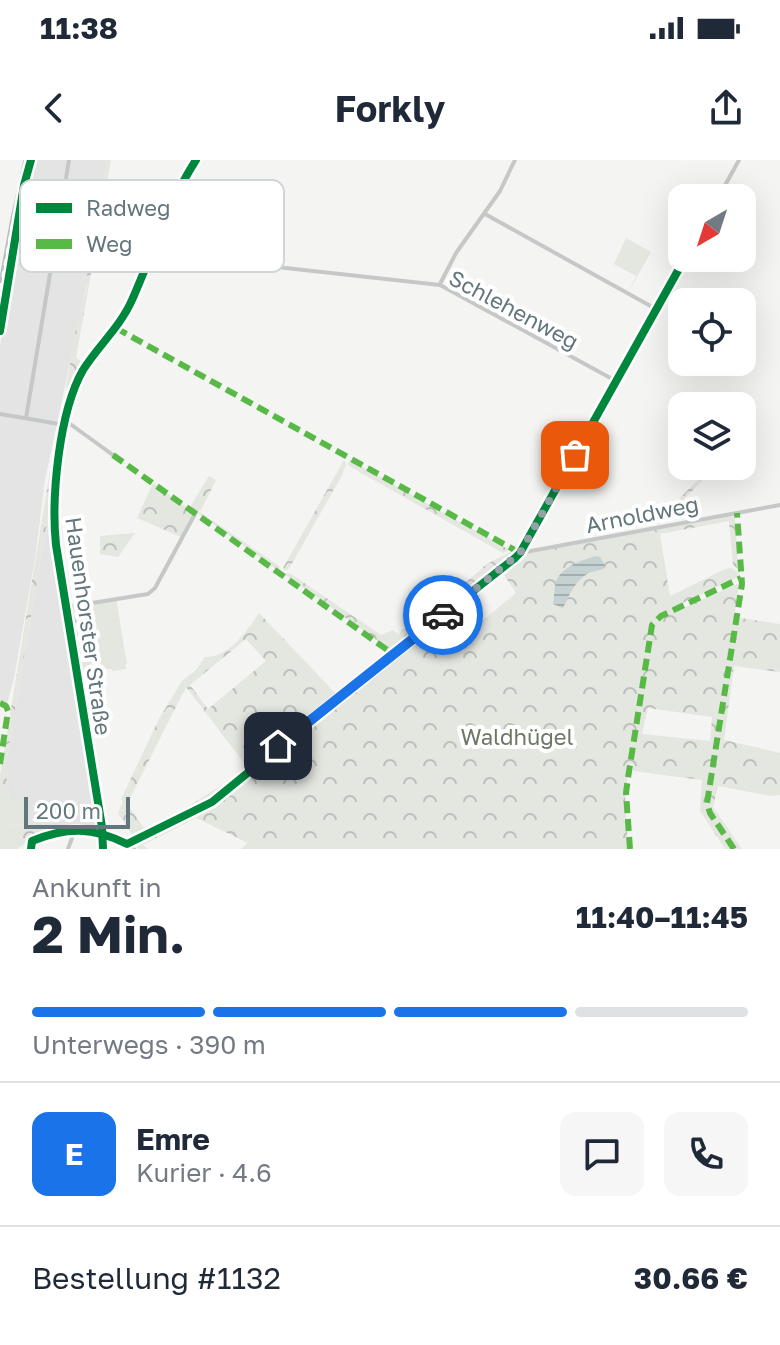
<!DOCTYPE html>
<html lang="de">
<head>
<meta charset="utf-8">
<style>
  body { margin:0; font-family:"Golos Text",sans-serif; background:#f6f6f7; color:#1f2937; height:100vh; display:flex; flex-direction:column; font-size:30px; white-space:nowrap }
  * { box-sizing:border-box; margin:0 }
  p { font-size:26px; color:#747a83 }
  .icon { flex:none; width:44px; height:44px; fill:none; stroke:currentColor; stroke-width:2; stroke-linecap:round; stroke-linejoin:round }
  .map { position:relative; height:689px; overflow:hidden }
  .sheet { display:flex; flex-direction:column; background:#fff; flex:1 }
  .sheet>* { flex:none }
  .needle { width:52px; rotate:219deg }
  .controls { position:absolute; left:668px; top:24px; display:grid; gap:16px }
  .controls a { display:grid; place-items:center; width:88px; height:88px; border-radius:16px; background:#fff; box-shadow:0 8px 32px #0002; font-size:40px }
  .scale { position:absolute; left:24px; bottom:20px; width:106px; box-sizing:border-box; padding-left:8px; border:4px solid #62767b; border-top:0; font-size:22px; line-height:28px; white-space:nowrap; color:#62767b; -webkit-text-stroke:6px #fff; paint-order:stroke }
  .pin { position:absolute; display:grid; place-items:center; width:68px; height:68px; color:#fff; margin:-34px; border-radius:16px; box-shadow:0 4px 12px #0006 }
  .courier { position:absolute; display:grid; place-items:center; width:80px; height:80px; margin:-40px; border:6px solid #1a73e8; border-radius:50%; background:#fff; color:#222; box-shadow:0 2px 10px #0007 }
  .head em { font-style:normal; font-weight:700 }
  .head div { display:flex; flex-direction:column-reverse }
  .head { display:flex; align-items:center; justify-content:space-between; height:136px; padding:0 32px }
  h1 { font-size:52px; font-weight:700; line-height:60px }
  .bar { display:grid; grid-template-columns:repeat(4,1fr); gap:12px 8px; align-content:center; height:96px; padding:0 32px }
  .bar i { height:10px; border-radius:6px; background:#e0e1e3 }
  .bar .selected { background:#1a73e8 }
  .bar p { grid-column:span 4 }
  .line { display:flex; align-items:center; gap:20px; padding:0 32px; border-top:2px solid #e0e1e3 }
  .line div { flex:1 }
  .round { display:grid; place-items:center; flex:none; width:84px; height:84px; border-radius:16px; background:#f6f6f7 }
  .status { display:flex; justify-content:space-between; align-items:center; height:56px; padding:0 40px; background:#fff; direction:ltr }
  .status svg { height:22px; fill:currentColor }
  header { display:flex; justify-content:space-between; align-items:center; height:104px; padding:0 32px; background:#fff; font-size:36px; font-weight:700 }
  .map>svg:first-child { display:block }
</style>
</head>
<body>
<div class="status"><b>11:38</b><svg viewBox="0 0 49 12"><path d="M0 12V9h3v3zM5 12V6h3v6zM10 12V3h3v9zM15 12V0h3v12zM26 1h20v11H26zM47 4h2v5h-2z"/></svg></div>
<header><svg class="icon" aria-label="back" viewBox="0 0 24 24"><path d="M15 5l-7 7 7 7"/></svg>Forkly<svg class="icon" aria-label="share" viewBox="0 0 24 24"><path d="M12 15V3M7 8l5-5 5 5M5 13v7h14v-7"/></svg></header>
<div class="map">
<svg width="780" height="689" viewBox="0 0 780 689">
  <defs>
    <pattern id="forest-crowns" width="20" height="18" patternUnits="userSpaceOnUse" patternTransform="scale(2)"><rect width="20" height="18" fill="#e4e6e0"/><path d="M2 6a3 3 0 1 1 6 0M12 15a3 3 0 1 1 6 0" fill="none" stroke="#bcbfbb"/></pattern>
    <pattern id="water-rules" width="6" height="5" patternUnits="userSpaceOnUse" patternTransform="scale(2)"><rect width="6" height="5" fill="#c6d1d1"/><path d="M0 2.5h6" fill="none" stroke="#a4aeaf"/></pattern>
  </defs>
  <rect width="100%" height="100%" fill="#f4f4f3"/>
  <g fill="#e3e4e3">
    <path d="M34,0H107L92,99L45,320L35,399L14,518L7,544L0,542V187L23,42Z"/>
    <path d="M48,356H51L55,399L98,671L73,667L31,671L26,645L9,639L7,612L5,609Z"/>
  </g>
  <g fill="#e4e6e0">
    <path d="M28,0H30L23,25L0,165C0,111 13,53 28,0Z"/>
    <path d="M626,78L651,92L629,131L636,116L614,104Z"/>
    <path d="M116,441L127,504L82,511L72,449Z"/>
    <path d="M7,611L9,639L25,638L26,645H28L30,664L3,667C0,652 4,653 7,640C8,631 6,620 7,611Z"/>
  </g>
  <g fill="url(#forest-crowns)" fill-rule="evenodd">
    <path d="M107,0H111L76,198L81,201L70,229L66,228L76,168L87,127V114Z"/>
    <path d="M496,137L511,147L504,159L488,150Z"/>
    <path d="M344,300L346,304L342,315L290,407L287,410H284L283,408Z"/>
    <path d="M350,300L508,389L507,391L503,393L349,306L348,304Z"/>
    <path d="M712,306H717L659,364H656L657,361Z"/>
    <path d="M50,311L54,312L51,356H48L5,609L7,611C6,620 8,631 7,640C4,653 0,652 3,667L35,664L49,666V672L30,680L17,689H0V616Z"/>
    <path d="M209,316L216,320L201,350L196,352L190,347Z"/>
    <path d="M153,323L193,352L194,354L181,377L137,358Z"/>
    <path d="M200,352L279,406L280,408L278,410L276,409L198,353Z"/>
    <path d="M731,356L735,358L738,409L733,405L729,361L660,374L670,436L725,409L731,408L739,413L736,418L672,448L673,453L739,423L734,457L780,464V512L734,506L724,580L780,593V635L770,636L718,626L713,647L742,689H725L700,651L702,620L633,611L634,605L630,603L625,633L628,689H241L248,683L196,658L143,685L148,689H139L132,684L213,642L255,608L252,605L248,608L186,527L127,644L144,668L181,651L222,625L225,628L211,641L134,678L118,653L123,642L121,639L159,559L182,521L196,510L205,497C229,498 247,471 259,453L341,539L443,458L461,478L516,433L502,412L524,394ZM246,479L266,501L208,549L190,525ZM648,548L712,557L710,581L642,574Z"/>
    <path d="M135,373L118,397L100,394V376Z"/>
    <path d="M512,391L515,395L394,490L389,489L283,413L291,414L381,475L393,470L399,475L401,470L410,466L416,458L455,428L465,423L487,404Z"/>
    <path d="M113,440L117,441L126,509L113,511L111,509L83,512L81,510L71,449L73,447H86L74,449L84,507L123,503L114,443L92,446Z"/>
  </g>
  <path fill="url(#water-rules)" d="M596,396L600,397L606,407C599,412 594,410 587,414C574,422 569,436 563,448L553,444C554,437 554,429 556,422C561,407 582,400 596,396Z"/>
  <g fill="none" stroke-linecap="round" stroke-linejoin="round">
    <g stroke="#c6c8c8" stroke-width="4">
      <path d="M718,38L739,0"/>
      <path d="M485,54L656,149"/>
      <path d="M159,74L222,101L440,125L616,221"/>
      <path d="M440,124L456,93L500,31L515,0"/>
      <path d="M0,254L65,265"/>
      <path d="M26,258L69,0"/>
      <path d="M66,261L113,295"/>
      <path d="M520,393L685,98"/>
      <path d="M67,447L148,434L155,428L196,352"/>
      <path d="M127,684L212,642L255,604L520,393L780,345"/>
      <path d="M31,689L32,681C69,666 100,666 134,689"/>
      <path d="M68,689L72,678L71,670"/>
      <path d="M103,689L102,667L56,385C51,337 59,252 83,210C98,186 120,167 132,140C153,93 168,43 196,0"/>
    </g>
    <defs>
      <path id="rail" d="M0,129L13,58L26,0"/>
    </defs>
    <use href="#rail" stroke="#bdbebf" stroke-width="5"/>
    <use href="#rail" stroke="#fff" stroke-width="2" stroke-dasharray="6" stroke-linecap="butt"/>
    <g stroke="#58b947" stroke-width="6" stroke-dasharray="12 6" stroke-linecap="butt">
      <path d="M116,168L520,393"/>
      <path d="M113,295L393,494"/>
      <path d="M0,543L6,546L8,551L0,604"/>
      <path d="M630,689L626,633L628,618L652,465L661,456L741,418"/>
      <path d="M734,689L710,653L707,643L742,424L737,353"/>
    </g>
    <defs>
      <g id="cycleway">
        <path d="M0,171L24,25L31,0"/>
        <path d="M31,689L32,681C67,667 93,667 127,684L212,642L393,494L515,398L520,393L685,98"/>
        <path d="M103,689L102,667L56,385C51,337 59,252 83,210C98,186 120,167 132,140C153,93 168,43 196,0"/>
      </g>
    </defs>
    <use href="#cycleway" stroke="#fff" stroke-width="13"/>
    <use href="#cycleway" stroke="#00873e" stroke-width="8"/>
  </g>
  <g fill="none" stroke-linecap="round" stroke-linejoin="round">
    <path stroke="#95a2a5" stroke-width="8" stroke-dasharray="0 14.4" d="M443,455L520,393L575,295"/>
    <path stroke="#1a73e8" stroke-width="10" d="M278,586L443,455"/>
  </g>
  <g text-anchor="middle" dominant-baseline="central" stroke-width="8" stroke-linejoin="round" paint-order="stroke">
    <g font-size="22" fill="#62767b" stroke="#fff">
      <text transform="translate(514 149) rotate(28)">Schlehenweg</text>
      <text transform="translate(642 354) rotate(-11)">Arnoldweg</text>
      <text transform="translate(89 466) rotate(82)">Hauenhorster Straße</text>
    </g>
    <g font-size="22" fill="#6d7864" stroke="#fff">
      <text x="517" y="576">Waldhügel</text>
    </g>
  </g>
  <rect x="20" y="20" width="264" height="92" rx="12" fill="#fff" stroke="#d0d6d7" stroke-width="2"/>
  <rect x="36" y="43" width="36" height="10" fill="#00873e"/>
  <rect x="36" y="79" width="36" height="10" fill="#58b947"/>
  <g font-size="22" fill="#62767b">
    <text x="86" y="56">Radweg</text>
    <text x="86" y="92">Weg</text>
  </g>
</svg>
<div class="controls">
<a><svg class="needle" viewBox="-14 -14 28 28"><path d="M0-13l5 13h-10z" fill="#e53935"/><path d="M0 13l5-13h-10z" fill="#747a83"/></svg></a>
<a><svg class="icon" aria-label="locate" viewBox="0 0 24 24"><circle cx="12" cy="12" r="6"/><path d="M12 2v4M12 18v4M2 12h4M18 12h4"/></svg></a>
<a><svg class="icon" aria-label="layers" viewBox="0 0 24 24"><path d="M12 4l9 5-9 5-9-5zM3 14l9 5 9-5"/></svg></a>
</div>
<div class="scale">200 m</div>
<div class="pin" style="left:575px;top:295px;background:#ea580c"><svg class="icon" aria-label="bag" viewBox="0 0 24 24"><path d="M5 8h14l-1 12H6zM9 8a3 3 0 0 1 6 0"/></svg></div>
<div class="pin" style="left:278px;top:586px;background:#1f2937"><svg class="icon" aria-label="home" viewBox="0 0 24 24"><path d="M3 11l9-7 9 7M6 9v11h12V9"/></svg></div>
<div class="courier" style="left:443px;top:455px"><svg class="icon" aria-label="car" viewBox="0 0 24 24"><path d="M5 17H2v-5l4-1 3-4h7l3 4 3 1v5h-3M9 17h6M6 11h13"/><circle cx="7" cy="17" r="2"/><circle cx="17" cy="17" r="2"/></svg></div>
</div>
<section class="sheet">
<div class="head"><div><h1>2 Min.</h1><p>Ankunft in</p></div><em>11:40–11:45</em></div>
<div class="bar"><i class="selected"></i><i class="selected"></i><i class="selected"></i><i></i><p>Unterwegs · 390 m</p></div>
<div class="line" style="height:144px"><b class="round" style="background:#1a73e8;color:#fff">E</b><div><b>Emre</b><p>Kurier · 4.6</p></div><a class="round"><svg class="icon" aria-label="chat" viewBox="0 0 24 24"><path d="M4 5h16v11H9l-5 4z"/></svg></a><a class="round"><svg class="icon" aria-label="phone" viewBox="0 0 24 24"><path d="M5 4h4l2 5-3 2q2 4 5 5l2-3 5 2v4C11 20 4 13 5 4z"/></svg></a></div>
<div class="line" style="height:104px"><div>Bestellung #1132</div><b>30.66 €</b></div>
</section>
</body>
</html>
